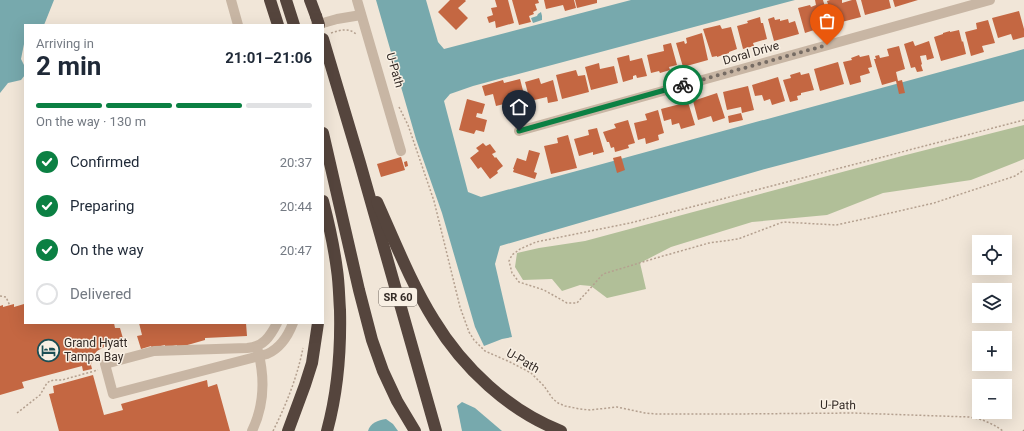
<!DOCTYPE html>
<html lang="en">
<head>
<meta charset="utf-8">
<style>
  body { margin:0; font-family:Roboto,sans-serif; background:#f6f6f7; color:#1f2937; height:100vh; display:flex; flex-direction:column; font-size:15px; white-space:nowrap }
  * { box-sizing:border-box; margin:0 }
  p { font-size:13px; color:#747a83 }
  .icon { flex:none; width:22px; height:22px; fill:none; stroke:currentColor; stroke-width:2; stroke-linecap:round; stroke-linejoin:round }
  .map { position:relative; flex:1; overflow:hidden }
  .drawer { position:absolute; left:24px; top:24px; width:300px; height:300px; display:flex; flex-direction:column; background:#fff; border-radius:0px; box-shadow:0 4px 16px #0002 }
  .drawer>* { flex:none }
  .buttons { position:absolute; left:972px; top:235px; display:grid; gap:8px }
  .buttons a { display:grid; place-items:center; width:40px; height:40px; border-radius:0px; background:#fff; box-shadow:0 4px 16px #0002; font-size:20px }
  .pin { position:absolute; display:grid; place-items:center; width:34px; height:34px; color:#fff; margin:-41px -17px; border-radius:50% 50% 50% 0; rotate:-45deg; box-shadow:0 0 4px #0007 }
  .pin .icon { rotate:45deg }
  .courier { position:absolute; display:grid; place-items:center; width:40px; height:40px; margin:-20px; border:3px solid #0b8043; border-radius:50%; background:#fff; color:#222; box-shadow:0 1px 5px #0007 }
  .head em { font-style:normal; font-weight:700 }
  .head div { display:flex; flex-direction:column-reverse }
  .head { display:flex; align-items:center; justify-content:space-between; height:68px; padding:0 12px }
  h1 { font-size:26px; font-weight:700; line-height:30px }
  .bar { display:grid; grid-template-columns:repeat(4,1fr); gap:6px 4px; align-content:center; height:48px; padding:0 12px }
  .bar i { height:5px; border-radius:3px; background:#e0e1e3 }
  .bar .active { background:#0b8043 }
  .bar p { grid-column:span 4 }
  ol { padding:0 12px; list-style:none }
  li { display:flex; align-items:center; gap:12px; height:44px }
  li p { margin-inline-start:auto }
  li .icon { padding:4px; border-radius:50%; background:#0b8043; color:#fff; stroke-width:4 }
  li:last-child { color:#747a83 }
  li i { width:22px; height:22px; border:2px solid #e0e1e3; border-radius:50% }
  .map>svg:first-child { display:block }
</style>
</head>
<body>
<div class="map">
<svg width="1024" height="431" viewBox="0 0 1024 431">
  <rect width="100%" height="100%" fill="#f1e6d8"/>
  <path fill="#b1bf98" d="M1024,125V159L971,180L883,193L827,215L752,222L671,247L640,263L646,289L607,298L591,286L580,285L562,291L552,279L523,280L515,267L517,253L539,248L585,241L902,156Z"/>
  <g fill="#77a9ad">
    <path d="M0,0H54L44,25H25V39L21,59L25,67V75L21,80L8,83L0,93Z"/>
    <path d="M376,0H426L438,42L444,49L631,0H795L473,86L450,94L444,101L468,192L481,197L1024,49V101L765,169L500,246L495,264L512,337L502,339L484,346L475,327L442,213L416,139Z"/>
    <path d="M541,12L542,16V20L533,23L531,18L537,16L538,14Z"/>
    <path d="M462,402L475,408L502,431H462L457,406Z"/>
    <path d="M386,419L393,424L398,431H368C370,423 378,420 386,419Z"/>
  </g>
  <g fill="#c46742">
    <path d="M450,0H465L466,1L458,8L468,18L456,30L438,12Z"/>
    <path d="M495,0H508L514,23L496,28L495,21L489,23L487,17L493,15L491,8L497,7Z"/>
    <path d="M512,0H538L539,3L535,4L537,10L533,12L534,14L529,16L531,22L519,25Z"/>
    <path d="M544,0H574L576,8L565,11L563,5L546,9Z"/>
    <path d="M575,0H597V3L577,8Z"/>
    <path d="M815,0H823L829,21L816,25L817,29L805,33L798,8L810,5L811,7L816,5Z"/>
    <path d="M830,0H842V3L852,0H856L861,17L834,24L827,1Z"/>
    <path d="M861,0H889L891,8L865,15Z"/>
    <path d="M893,0H918L895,7Z"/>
    <path d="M1019,11L1024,29V37L1013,40L1011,34L998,38L992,18Z"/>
    <path d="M760,17L761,23H763L767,39L753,43L754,46L743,49L737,26L748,23L747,21Z"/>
    <path d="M774,17L775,20L780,19V21L788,19L789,23L795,21L799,34L774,41L768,19Z"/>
    <path d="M988,20L995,43L982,46L984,52L971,56L965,32L977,29L976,23Z"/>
    <path d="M720,25L722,29L731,27L737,49L729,52V53L717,57V56L712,57L703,29Z"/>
    <path d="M959,30L962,42L963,41L966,54L941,61L934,37L943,34V33L950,31V32Z"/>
    <path d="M702,33L708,60L683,67L676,43L684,41L685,44L687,43L686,38Z"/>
    <path d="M913,41L915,46L929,41L934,58L927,60L926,55L920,56L922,64L921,65L923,71L917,72L915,67L911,68L904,44Z"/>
    <path d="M671,43L677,65L669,67L670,70L660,73L659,71L651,73L647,55L664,51L663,45Z"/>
    <path d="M899,46L905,69L896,72L898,81L902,80L905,93L899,94L896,81L882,85L874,59H876L875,56L879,55L880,58L889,56L887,49Z"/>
    <path d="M629,55L630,61L642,58L647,76L637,78L636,75L633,76V79L623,82L617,58Z"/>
    <path d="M859,55L860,57L869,55L872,67L868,68L870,73L860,76L861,82L850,85L843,62L852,60L851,58Z"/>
    <path d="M838,62L844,84L820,91L814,69Z"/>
    <path d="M599,63L600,69L614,66L618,83L591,90L585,67Z"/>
    <path d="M576,70L578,76L585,75L589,92L562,99L556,75Z"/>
    <path d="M800,72L801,75L809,73L814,90L801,93V95L797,96L798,100L790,102L783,80L791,78L790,75Z"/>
    <path d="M778,77L785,101L772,105L770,99L764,101L762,95L755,96L752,85Z"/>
    <path d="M539,78L541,84L553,80L558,101L548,103L547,97L530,101L525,82Z"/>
    <path d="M520,79L527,106L518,108L516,101L496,106L493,94L485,96L482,86L503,80L504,83Z"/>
    <path d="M748,86L754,110L742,113L741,107L727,110L723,92Z"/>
    <path d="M717,93L725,118L713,122L711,116L698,120L693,101Z"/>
    <path d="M467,99L485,104L482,114L477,113L476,117L487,120L484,132L476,130L474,134L459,130Z"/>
    <path d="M688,102L695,125L681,129L679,123L672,125L671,119L664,121L661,109Z"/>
    <path d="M658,110L664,133L658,135L659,140L646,144L645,138L638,140L634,123L647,120L645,114Z"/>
    <path d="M741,113L743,120L729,123L728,116Z"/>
    <path d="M628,120L635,143L628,145L629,148L615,152L614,147L611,148L609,142H607L603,132L616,128L614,124Z"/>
    <path d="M597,128L604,152L593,155V152L579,156L574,139L589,135L588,130Z"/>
    <path d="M568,135L577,168L551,174L544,146L558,143L557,138Z"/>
    <path d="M483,143L486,146L490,144L496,152L492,154L495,158L496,157L503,166L497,171L498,173L490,179L481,167L478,169L470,158L479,151L476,148Z"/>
    <path d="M529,150L540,153L534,172L537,173L535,179L513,172L514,169H513L517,158L526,161Z"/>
    <path d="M621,156L625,170L617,173L613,158Z"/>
    <path d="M401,157L405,170L381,177L377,164Z"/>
    <path d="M407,161L408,166L405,167L404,162Z"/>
    <path d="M14,304V307L24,304L25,323H114L115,328H120L124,342H115L116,344L104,347L97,351L92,358L91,365L92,369L83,371L82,366L22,382L24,388L0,395V306L3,305V307Z"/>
    <path d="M139,323H246L247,336L205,338V340L177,348V345L165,348V345L152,348L151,346L141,349L137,336L142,335Z"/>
    <path d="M93,375L104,415L123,410L121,404L207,380L208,387L217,384L230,431H59L49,394L54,393L53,386Z"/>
  </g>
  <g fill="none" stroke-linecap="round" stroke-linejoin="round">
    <g stroke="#b4a08f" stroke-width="1.5" stroke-dasharray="2 2" stroke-linecap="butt">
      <path d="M331,33C341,30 349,27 357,35"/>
      <path d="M399,107L408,125L434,201L460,307L469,332L474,340L485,351L510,362L531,373L544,386L553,399L558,403L565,406L580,409L590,410L617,407L645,413L656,414H734L853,413L969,417C982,419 992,423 1003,431"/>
      <path d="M1024,120L630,223L536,242L520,249L512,255L509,261L512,273L519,282L544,290L567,303H577L603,274L656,258L709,243L738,239L783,222L836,225L873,217L934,203L1015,176L1024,170"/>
      <path d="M0,296L6,297L10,306"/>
      <path d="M17,413L40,395L47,383L50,381L54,380H62L98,370"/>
      <path d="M273,431C286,405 297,378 303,348"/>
      <path d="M1023,431L1024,430"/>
    </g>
    <g stroke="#c8b6a4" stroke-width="10">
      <path d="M231,0L238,25"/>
      <path d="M357,0L401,151"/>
      <path d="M316,25L337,19L361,15"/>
      <path d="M519,131L990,0"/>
      <path d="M277,323C270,337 263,347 247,348L154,351L105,364L113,394L267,354C281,348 288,336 293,323"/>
      <path d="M252,431C264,406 265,378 258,351"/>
    </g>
    <g stroke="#55453d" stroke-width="12">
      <path d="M270,0L278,25"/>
      <path d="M286,0L294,25"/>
      <path d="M310,0L316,16"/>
      <path d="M323,39L360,163L436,431"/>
      <path d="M323,133L359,290L372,340L383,371L397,401L415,431"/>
      <path d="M323,201C329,224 334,247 337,270C339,283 339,296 340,310C341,351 338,391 327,431"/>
      <path d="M377,202C395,242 411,283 434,320C463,368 509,411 561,431"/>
      <path d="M288,431L305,385L312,363L318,323"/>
    </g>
    <path stroke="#55453d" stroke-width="12" d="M316,16L319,25"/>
  </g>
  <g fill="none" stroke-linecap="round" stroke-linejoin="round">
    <path stroke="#766c64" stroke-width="4" stroke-dasharray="0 7.2" d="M683,85L827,45"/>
    <path stroke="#0b8043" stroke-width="5" d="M519,131L683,85"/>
  </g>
  <defs>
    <symbol id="hotel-ring" viewBox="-11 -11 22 22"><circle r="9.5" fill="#f9f0e4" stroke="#1c4e54" stroke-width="1.5"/><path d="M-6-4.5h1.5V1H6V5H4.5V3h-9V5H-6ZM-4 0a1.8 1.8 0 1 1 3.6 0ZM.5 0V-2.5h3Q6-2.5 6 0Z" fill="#1c4e54"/></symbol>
  </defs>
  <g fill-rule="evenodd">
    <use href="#hotel-ring" x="36" y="338" width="25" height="25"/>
  </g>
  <g text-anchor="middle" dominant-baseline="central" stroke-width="3" stroke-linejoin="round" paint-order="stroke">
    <rect fill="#f9f0e4" stroke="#6f665f" stroke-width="1" x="379" y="288" width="38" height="18" rx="3"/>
    <g font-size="11" font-weight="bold" fill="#342b26">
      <text x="398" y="297">SR 60</text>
    </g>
    <g font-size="12" fill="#342b26" stroke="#f9f0e4">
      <text transform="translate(751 53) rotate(-16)">Doral Drive</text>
      <text transform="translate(395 70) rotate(74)">U-Path</text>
      <text transform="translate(523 361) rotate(30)">U-Path</text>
      <text transform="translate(838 405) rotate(1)">U-Path</text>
    </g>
    <g font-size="12" fill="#342b26" stroke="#f9f0e4" text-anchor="start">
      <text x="64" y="343">Grand Hyatt<tspan x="64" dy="14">Tampa Bay</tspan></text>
    </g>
  </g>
</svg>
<div class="buttons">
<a><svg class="icon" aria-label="locate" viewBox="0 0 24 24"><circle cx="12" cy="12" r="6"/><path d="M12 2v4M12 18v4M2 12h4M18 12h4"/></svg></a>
<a><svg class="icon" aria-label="layers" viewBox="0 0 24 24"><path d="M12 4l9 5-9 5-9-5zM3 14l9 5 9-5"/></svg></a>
<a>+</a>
<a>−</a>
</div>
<div class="pin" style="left:827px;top:45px;background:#ea580c"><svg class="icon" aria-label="bag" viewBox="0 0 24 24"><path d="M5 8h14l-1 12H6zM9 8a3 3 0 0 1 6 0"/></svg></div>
<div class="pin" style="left:519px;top:131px;background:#1f2937"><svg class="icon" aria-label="home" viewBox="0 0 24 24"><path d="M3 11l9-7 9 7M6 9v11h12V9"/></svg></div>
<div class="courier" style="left:683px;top:85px"><svg class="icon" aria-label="bike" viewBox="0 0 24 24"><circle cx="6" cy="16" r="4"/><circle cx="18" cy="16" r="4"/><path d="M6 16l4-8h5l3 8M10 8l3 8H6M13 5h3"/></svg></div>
<section class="drawer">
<div class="head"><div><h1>2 min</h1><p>Arriving in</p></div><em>21:01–21:06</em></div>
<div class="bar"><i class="active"></i><i class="active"></i><i class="active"></i><i></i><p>On the way · 130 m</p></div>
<ol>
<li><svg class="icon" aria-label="check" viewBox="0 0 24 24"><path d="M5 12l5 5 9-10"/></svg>Confirmed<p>20:37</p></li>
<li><svg class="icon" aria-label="check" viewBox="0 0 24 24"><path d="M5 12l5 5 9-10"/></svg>Preparing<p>20:44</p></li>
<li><svg class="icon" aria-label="check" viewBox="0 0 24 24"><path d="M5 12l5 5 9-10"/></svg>On the way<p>20:47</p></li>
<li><i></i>Delivered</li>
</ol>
</section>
</div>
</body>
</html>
